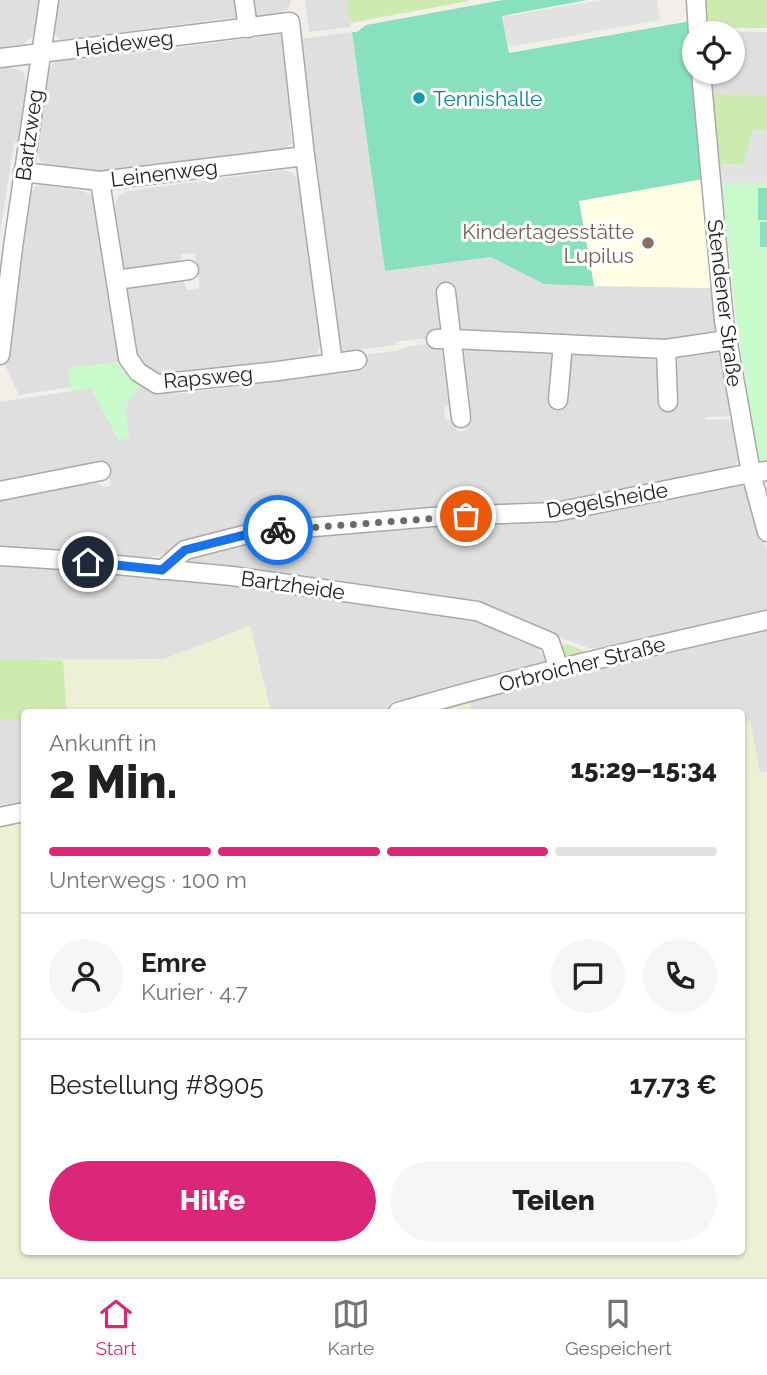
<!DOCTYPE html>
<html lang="de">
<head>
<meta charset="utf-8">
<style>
  body { margin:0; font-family:Raleway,sans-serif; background:#f6f6f6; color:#202124; height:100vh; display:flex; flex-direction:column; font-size:26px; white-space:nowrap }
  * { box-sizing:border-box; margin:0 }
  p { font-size:23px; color:#757577 }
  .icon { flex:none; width:38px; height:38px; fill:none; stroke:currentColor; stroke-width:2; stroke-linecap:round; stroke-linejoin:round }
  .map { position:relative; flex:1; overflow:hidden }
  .sheet { position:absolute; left:21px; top:709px; width:724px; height:546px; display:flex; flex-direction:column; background:#fff; border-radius:7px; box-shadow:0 2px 5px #0004 }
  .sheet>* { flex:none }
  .tools { position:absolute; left:682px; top:21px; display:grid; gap:14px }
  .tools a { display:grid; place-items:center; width:63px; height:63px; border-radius:50%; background:#fff; box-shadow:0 2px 5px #0004; font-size:35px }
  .pin { position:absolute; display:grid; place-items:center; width:60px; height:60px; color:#fff; margin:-30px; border:4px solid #fff; border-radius:50%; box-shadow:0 2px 7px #0007 }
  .courier { position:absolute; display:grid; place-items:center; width:70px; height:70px; margin:-35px; border:5px solid #1a73e8; border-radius:50%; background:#fff; color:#222; box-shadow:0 2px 9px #0007 }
  .summary em { font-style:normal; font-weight:800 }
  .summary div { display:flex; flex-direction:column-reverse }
  .summary { display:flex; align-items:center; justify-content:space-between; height:119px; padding:0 28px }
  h1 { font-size:46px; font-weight:800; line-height:52px }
  .bar { display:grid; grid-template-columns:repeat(4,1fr); gap:10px 7px; align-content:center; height:84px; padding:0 28px }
  .bar i { height:9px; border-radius:5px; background:#e0e0e0 }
  .bar .on { background:#db2777 }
  .bar p { grid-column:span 4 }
  .line { display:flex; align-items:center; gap:18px; padding:0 28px; border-top:2px solid #e0e0e0 }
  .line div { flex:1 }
  .round { display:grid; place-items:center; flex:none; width:74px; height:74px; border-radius:37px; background:#f6f6f6 }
  .cta { display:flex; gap:14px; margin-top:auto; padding:14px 28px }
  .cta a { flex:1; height:80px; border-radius:42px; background:#db2777; color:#fff; font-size:28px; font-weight:800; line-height:80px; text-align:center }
  .cta a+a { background:#f6f6f6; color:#202124 }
  .tabs { display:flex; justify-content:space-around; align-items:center; height:98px; border-top:2px solid #e0e0e0; background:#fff; font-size:19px; color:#757577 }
  .tabs a { display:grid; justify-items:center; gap:4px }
  .tabs .on { color:#db2777 }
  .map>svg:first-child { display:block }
</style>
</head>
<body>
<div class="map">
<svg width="767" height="1277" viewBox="0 0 767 1277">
  <rect width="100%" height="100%" fill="#f2efe9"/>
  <g fill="#e0dfdf">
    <path d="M0,0H39L34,34L23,45L0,48Z"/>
    <path d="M59,0H239L241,12L237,17L60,40L54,33Z"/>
    <path d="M248,0H291L289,8L281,13L254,16Z"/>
    <path d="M305,0H347L351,27L309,32Z"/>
    <path d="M708,31L767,32V95L713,94L711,72H733V33H708Z"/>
    <path d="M352,32L385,271L491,257L545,284L713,288L719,332L669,342L443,336L395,342V345L344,352L339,351L299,39Z"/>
    <path d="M282,34L289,39L299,118L289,120L292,144L289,145L286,153L117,174L51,167L40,161L37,150L49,70L53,63L59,60L117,52L121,55Z"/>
    <path d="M10,67L23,71L27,84L18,142L14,143L0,234V68Z"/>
    <path d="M284,170L293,173L297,180L304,179L327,345L319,346L318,356L311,359L161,376L148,370L138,359L134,346L126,287L182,279L187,290L200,288L195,253L182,254L179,263L128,273L124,270L115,207L118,196L128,191Z"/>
    <path d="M43,185L83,191L94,197L99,205L121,362L69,368L71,387L19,395L5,365L30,195L35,187Z"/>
    <path d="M445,341L457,403L444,408L445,419L455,422L457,431H465L466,420L459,348L570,351L670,356L716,348L722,350L733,416L706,417V420L733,419L740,460L730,469L567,505L476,510L170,552L141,560L0,548V493L90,477L103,487L111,486L107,466L0,486V402L91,388L118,439L129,438L125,408L140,385L157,392L178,394L366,369V359L369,354L396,351L407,347Z"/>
    <path d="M740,484L747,489L767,551V613L602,649L588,648L476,606L179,567L182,559L225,543Z"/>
    <path d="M0,561L241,586L371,603L478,618L541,648L540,654L542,655H547V662L545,665L379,712H271L250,626L164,659L124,660L0,659Z"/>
    <path d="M767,628V772L760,774L750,721L742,722V712H472L470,701L545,683L634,659Z"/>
    <path d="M0,719H24V807L0,812Z"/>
  </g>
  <path fill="#ffffe5" d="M703,179L713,288L594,286L579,201Z"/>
  <g fill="#eef0d5">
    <path d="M250,626L271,712H67L63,660L164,659Z"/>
    <path d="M469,698L472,712H418Z"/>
    <path d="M750,720L760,773L767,772V1277H0V822L24,817V1251H742V722Z"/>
  </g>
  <g fill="#cdebb0">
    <path d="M347,0H468L469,1L350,23Z"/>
    <path d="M707,0H767V28H708Z"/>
    <path d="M713,94L767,95V130H753L743,165L720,164Z"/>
    <path d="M568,644L596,656L563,660L558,647Z"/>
    <path d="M0,659L63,660L67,712H24V719H0Z"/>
  </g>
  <g fill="#c8facc">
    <path d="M722,183H767V463L759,461L737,327Z"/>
    <path d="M121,362L129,374L140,385L125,408L129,438L119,440L91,388L71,391L68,368Z"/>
  </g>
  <g fill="#88e0be">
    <path d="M503,0H587L502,16L509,53L691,21L703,179L579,201L594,286L544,284L491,257L385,271L352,32H357L366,25Z"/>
    <rect x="758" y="188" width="9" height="32"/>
    <rect x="760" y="222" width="7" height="25"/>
  </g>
  <g fill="#e2e2e2">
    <path d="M601,0H657L660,20L508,47L502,17Z"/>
    <path d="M753,130H767V183H722L720,164L743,165Z"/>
  </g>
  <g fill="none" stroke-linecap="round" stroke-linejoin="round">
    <defs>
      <g id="minor">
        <path d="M244,0L248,28"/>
        <path d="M696,0L698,33"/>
        <path d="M0,58L290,22L305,156L333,363"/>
        <path d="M701,72L724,321L751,473L767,532"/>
        <path d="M23,172L100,181L305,156"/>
        <path d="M100,181L128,358L138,372L157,384L278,371L357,360"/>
        <path d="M116,280L189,270"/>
        <path d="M446,292L461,418"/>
        <path d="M436,339H453L666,349L727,340"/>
        <path d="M666,349L668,402"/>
        <path d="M0,355L13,247L49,0"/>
        <path d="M558,400L563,344"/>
        <path d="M0,491L101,471"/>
        <path d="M0,556L64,560L232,576L477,611L550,642L559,669"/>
        <path d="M162,570L185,550L256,532L444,516L556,512L751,473L767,471"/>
        <path d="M398,712C520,676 643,648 767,620"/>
        <path d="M0,817L24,812"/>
      </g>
    </defs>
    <use href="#minor" stroke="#a9a9a9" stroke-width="21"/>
    <use href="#minor" stroke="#fff" stroke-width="18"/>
  </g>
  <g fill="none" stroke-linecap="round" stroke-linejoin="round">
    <path stroke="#6b6a68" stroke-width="7" stroke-dasharray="0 12.6" d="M278,530L466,516"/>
    <path stroke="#1a73e8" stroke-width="9" d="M88,562L162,570L185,550L256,532L278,530"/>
  </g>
  <circle fill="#0f9aa8" stroke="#fff" stroke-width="2.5" cx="419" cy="98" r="7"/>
  <circle fill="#8d6e63" stroke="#fff" stroke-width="2.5" cx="648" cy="243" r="7"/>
  <g text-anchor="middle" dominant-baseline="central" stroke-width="6" stroke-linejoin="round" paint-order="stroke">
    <g font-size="21" fill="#222" stroke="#fff">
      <text transform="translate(124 43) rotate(-7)">Heideweg</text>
      <text transform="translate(29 135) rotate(-82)">Bartzweg</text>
      <text transform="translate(164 173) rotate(-7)">Leinenweg</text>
      <text transform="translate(725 303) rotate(83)">Stendener Straße</text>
      <text transform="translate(208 377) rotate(-5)">Rapsweg</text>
      <text transform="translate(607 500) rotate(-10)">Degelsheide</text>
      <text transform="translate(293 585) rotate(8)">Bartzheide</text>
      <text transform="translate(582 664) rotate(-14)">Orbroicher Straße</text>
    </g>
    <g font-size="21" fill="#0d838f" stroke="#fff" text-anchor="start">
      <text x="433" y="98">Tennishalle</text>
    </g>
    <g font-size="21" fill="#785e54" stroke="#fff" text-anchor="end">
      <text x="634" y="231">Kindertagesstätte<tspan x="634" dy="24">Lupilus</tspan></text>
    </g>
  </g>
</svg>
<div class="tools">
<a><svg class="icon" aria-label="locate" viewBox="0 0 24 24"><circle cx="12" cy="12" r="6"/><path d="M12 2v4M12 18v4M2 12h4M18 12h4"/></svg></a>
</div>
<div class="pin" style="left:466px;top:516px;background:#ea580c"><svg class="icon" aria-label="bag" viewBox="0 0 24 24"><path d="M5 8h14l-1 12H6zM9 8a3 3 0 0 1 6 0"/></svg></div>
<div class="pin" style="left:88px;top:562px;background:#1f2937"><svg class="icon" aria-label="home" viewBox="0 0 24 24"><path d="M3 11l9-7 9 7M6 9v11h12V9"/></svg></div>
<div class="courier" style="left:278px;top:530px"><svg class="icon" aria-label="bike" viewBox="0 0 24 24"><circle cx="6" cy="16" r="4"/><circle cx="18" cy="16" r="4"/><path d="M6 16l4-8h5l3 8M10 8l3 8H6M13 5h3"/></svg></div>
<section class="sheet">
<div class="summary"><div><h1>2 Min.</h1><p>Ankunft in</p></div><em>15:29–15:34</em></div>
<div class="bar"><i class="on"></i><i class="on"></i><i class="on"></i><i></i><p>Unterwegs · 100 m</p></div>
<div class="line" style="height:126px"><a class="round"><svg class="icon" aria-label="person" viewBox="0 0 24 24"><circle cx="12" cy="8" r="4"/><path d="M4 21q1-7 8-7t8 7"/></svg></a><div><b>Emre</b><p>Kurier · 4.7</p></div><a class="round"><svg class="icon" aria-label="chat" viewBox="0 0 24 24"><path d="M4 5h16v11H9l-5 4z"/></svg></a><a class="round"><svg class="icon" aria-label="phone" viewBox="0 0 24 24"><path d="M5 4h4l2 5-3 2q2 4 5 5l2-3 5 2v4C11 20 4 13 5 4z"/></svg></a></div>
<div class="line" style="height:91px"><div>Bestellung #8905</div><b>17.73 €</b></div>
<div class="cta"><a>Hilfe</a><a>Teilen</a></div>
</section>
</div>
<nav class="tabs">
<a class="on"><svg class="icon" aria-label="home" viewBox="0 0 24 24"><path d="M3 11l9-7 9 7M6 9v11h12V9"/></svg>Start</a>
<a><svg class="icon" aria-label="map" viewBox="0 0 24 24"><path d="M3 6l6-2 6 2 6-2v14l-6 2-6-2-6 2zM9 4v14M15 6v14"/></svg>Karte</a>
<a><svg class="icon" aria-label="saved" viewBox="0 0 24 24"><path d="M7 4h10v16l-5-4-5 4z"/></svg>Gespeichert</a>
</nav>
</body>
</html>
